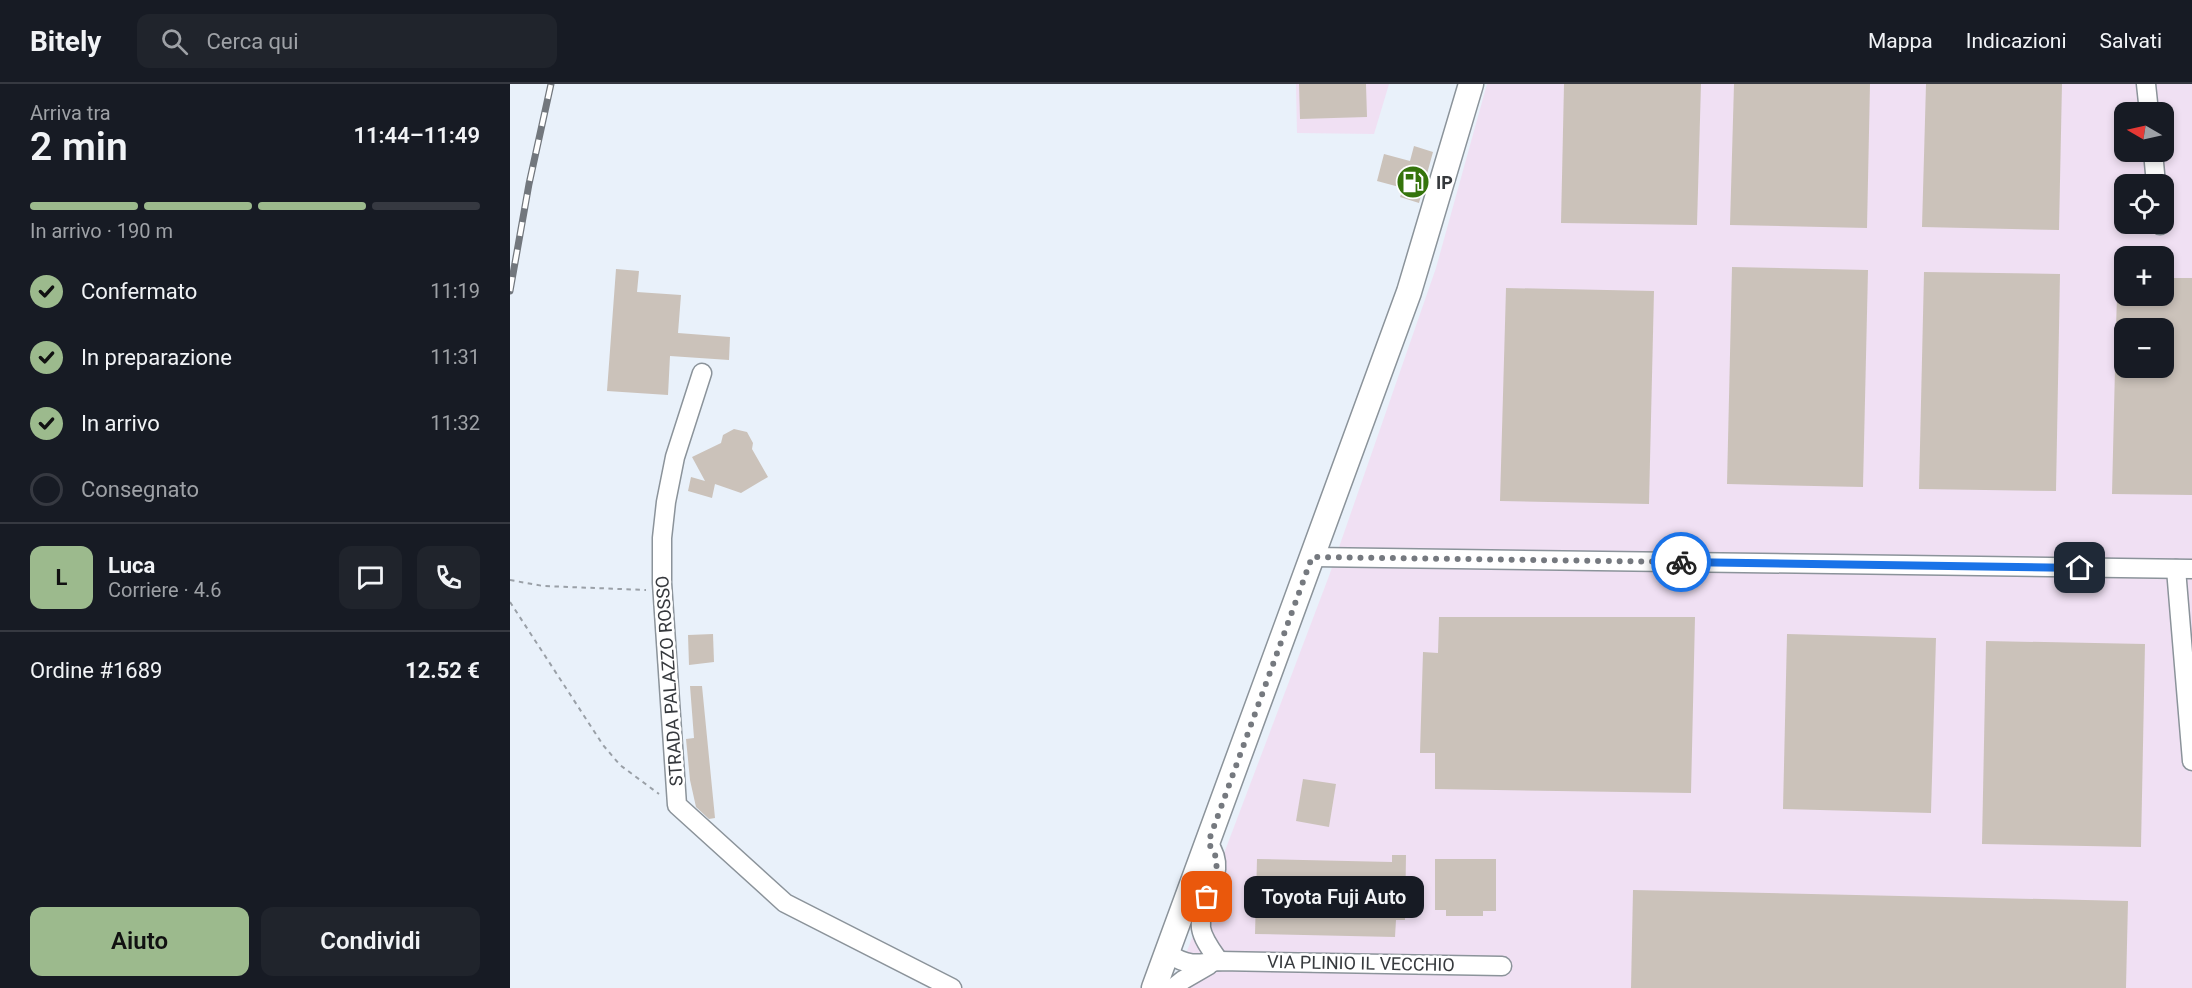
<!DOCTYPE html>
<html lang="it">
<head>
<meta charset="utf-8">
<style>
  body { margin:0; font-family:Roboto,sans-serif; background:#20242c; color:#f1f3f6; height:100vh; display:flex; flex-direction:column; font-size:22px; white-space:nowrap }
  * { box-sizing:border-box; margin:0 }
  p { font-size:20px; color:#9ea1a6 }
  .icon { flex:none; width:33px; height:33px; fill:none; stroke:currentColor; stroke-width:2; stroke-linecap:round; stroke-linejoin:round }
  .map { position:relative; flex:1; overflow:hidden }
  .details { display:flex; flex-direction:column; background:#171b24; width:510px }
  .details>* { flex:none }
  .needle { width:39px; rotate:279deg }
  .tools { position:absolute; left:1604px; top:18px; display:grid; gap:12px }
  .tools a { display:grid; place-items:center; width:60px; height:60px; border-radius:12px; background:#171b24; box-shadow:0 3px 9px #0003; font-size:30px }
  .pin { position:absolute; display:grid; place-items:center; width:51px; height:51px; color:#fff; margin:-26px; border-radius:12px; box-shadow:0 3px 9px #0006 }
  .courier { position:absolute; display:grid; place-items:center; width:60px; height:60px; margin:-30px; border:4px solid #1a73e8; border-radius:50%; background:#fff; color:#222; box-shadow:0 2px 8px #0007 }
  .bubble { position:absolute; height:42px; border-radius:12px; background:#171b24; box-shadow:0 3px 9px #0003; font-size:20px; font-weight:600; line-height:42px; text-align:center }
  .overview em { font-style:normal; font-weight:600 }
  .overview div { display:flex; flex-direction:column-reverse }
  .overview { display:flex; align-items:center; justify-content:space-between; height:102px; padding:0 30px }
  h1 { font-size:39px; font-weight:600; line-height:45px }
  .bar { display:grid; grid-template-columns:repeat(4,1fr); gap:9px 6px; align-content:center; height:72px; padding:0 30px }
  .bar i { height:8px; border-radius:4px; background:#363941 }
  .bar .active { background:#9cba8d }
  .bar p { grid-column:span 4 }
  .line { display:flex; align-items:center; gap:15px; padding:0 30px; border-top:2px solid #363941 }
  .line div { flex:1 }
  .round { display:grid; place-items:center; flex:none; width:63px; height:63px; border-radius:12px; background:#20242c }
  ol { padding:0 30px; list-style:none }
  li { display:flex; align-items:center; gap:18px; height:66px }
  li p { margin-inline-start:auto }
  li .icon { padding:6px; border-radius:50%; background:#9cba8d; color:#111; stroke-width:4 }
  li:last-child { color:#9ea1a6 }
  li i { width:33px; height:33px; border:3px solid #363941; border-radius:50% }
  .action { display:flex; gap:12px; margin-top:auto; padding:12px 30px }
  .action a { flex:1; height:69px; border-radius:12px; background:#9cba8d; color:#111; font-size:24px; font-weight:600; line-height:69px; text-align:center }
  .action a+a { background:#20242c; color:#f1f3f6 }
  header { display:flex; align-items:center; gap:36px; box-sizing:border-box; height:84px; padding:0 30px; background:#171b24; border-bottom:2px solid #363941 }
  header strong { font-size:28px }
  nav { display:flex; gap:33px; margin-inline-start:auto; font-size:21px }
  .search { width:420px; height:54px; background:#20242c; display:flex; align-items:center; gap:15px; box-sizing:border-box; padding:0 21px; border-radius:12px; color:#9ea1a6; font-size:22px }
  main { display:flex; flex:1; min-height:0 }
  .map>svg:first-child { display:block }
</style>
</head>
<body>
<header>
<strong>Bitely</strong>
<div class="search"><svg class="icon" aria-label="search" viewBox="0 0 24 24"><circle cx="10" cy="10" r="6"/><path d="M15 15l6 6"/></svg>Cerca qui</div>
<nav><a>Mappa</a><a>Indicazioni</a><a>Salvati</a></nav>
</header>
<main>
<section class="details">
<div class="overview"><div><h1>2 min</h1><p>Arriva tra</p></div><em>11:44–11:49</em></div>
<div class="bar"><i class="active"></i><i class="active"></i><i class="active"></i><i></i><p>In arrivo · 190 m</p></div>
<ol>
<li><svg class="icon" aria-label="check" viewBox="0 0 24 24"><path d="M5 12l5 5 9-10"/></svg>Confermato<p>11:19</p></li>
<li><svg class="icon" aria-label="check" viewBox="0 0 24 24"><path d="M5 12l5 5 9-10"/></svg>In preparazione<p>11:31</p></li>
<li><svg class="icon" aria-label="check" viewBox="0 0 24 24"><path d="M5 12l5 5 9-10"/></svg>In arrivo<p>11:32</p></li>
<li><i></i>Consegnato</li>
</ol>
<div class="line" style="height:108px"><b class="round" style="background:#9cba8d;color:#111">L</b><div><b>Luca</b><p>Corriere · 4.6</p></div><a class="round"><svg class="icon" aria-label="chat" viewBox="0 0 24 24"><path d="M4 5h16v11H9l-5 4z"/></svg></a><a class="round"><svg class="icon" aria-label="phone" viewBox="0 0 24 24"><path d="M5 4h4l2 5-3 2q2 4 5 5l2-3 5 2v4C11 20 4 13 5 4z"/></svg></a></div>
<div class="line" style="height:78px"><div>Ordine #1689</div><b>12.52 €</b></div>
<div class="action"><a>Aiuto</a><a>Condividi</a></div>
</section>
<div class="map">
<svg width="1682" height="904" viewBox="0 0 1682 904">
  <rect width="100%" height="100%" fill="#e9f1fa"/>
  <g fill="#f0e0f3" fill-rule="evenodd">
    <path d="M786,0H879L864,50L787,49Z"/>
    <path d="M977,0H1682V904H663L819,492L926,184ZM1614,28H1653V68H1614ZM1614,100H1653V140H1614ZM1614,172H1653V212H1614ZM1614,244H1653V284H1614Z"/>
  </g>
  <g fill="#cbc2ba">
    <path d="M789,0H856L857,33L790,35Z"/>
    <path d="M1054,0H1191L1187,141L1051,139Z"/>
    <path d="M1224,0H1360L1357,144L1220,141Z"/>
    <path d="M1416,0H1552L1549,146L1412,143Z"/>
    <path d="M904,62L923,68L909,119L890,113L893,104L867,97L874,70L900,77Z"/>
    <path d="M1222,183L1358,186L1353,403L1217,400Z"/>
    <path d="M106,185L129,187L127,208L171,211L168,249L220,253L219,276L160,272L158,311L97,307Z"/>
    <path d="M1414,188L1550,190L1546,407L1409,405Z"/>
    <path d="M1653,194H1682V411L1602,410L1605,284H1653V244H1606L1607,212H1653Z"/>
    <path d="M996,204L1144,207L1139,420L990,417Z"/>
    <path d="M224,345L237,348L243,359L242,365L258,393L231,409L205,400L202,414L178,407L181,393L195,397L182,373L211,359L213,351Z"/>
    <path d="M929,533H1185L1181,709L925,705V669H910L913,568L928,569Z"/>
    <path d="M203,550L204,578L179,581L178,551Z"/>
    <path d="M1277,550L1426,554L1421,729L1273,725Z"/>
    <path d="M1476,557L1635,560L1631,763L1472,760Z"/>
    <path d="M180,602H192L205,734L199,735L186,723L180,696L176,655L184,654Z"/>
    <path d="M793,695L826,700L819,743L786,737Z"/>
    <path d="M882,771H896L895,836H886L885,853L745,850L747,775L882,778Z"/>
    <path d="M925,775H986V827H973V832H936V826H925Z"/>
    <path d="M1123,806L1618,817L1616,904H1121Z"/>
  </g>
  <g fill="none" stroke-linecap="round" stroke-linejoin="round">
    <defs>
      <g id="minor">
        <path d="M1636,0L1639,28"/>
        <path d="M1643,68L1646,100"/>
        <path d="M1650,140V141"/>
        <path d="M192,289L165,373L156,418L152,454V499L167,721L275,819L442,904"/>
        <path d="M803,473L1682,485"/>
        <path d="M1666,485L1682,677"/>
        <path d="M698,759C721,790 688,811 691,844C693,856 702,867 709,877"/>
        <path d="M657,869C677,882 686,881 709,877L992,882"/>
        <path d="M663,904L673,896L699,881"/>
      </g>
      <path id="major" d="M644,904L899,208L961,0"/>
    </defs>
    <use href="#minor" stroke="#8b939a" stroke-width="21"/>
    <use href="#major" stroke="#8b939a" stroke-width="27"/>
    <g stroke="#9aa0a7" stroke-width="2" stroke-dasharray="4.5 4.5" stroke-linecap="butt">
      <path d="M0,496L33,502L136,506"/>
      <path d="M0,518L93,661L110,681L149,710"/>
    </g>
    <use href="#minor" stroke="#fff" stroke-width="18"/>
    <use href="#major" stroke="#fff" stroke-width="24"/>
    <defs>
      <path id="rail" d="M0,207L19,100L41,0"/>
    </defs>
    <use href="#rail" stroke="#72777d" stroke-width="7"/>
    <use href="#rail" stroke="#fff" stroke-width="4.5" stroke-dasharray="14" stroke-linecap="butt"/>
  </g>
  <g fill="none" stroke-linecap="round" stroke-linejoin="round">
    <path stroke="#75797f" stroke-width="6" stroke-dasharray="0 10.8" d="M697,813C704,791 714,779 698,759L802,473L1171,478"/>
    <path stroke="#1a73e8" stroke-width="8" d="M1171,478L1570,484"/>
  </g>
  <defs>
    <symbol id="fuel-disc" viewBox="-11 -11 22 22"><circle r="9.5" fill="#35740c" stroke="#fff"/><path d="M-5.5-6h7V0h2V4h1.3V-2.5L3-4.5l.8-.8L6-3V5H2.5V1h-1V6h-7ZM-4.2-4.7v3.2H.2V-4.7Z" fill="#fff"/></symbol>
  </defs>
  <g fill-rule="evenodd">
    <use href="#fuel-disc" x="884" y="79" width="38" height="38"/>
  </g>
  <g text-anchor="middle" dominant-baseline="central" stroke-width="5" stroke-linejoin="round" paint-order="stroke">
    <g font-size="18" font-weight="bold" fill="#36393d" stroke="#fff" text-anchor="start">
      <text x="926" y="98">IP</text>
    </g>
    <g font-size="18" fill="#36393d" stroke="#fff">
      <text transform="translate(159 597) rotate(-94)">STRADA PALAZZO ROSSO</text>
      <text transform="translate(851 879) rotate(1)">VIA PLINIO IL VECCHIO</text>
    </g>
  </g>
</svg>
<div class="tools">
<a><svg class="needle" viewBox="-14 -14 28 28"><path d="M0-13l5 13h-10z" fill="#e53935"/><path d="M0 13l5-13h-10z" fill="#9ea1a6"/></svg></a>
<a><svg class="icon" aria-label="locate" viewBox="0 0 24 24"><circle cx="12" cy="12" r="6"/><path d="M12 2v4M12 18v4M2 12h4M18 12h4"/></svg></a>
<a>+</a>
<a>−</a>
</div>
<div class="pin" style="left:697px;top:813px;background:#ea580c"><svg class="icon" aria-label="bag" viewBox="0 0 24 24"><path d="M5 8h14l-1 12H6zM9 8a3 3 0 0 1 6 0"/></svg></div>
<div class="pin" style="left:1570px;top:484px;background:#1f2937"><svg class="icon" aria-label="home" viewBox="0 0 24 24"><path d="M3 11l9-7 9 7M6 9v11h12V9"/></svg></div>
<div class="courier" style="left:1171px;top:478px"><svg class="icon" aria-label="bike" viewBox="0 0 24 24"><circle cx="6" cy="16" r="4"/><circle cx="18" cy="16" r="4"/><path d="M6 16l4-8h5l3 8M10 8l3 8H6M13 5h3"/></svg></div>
<div class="bubble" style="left:734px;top:792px;width:180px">Toyota Fuji Auto</div>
</div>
</main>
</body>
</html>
